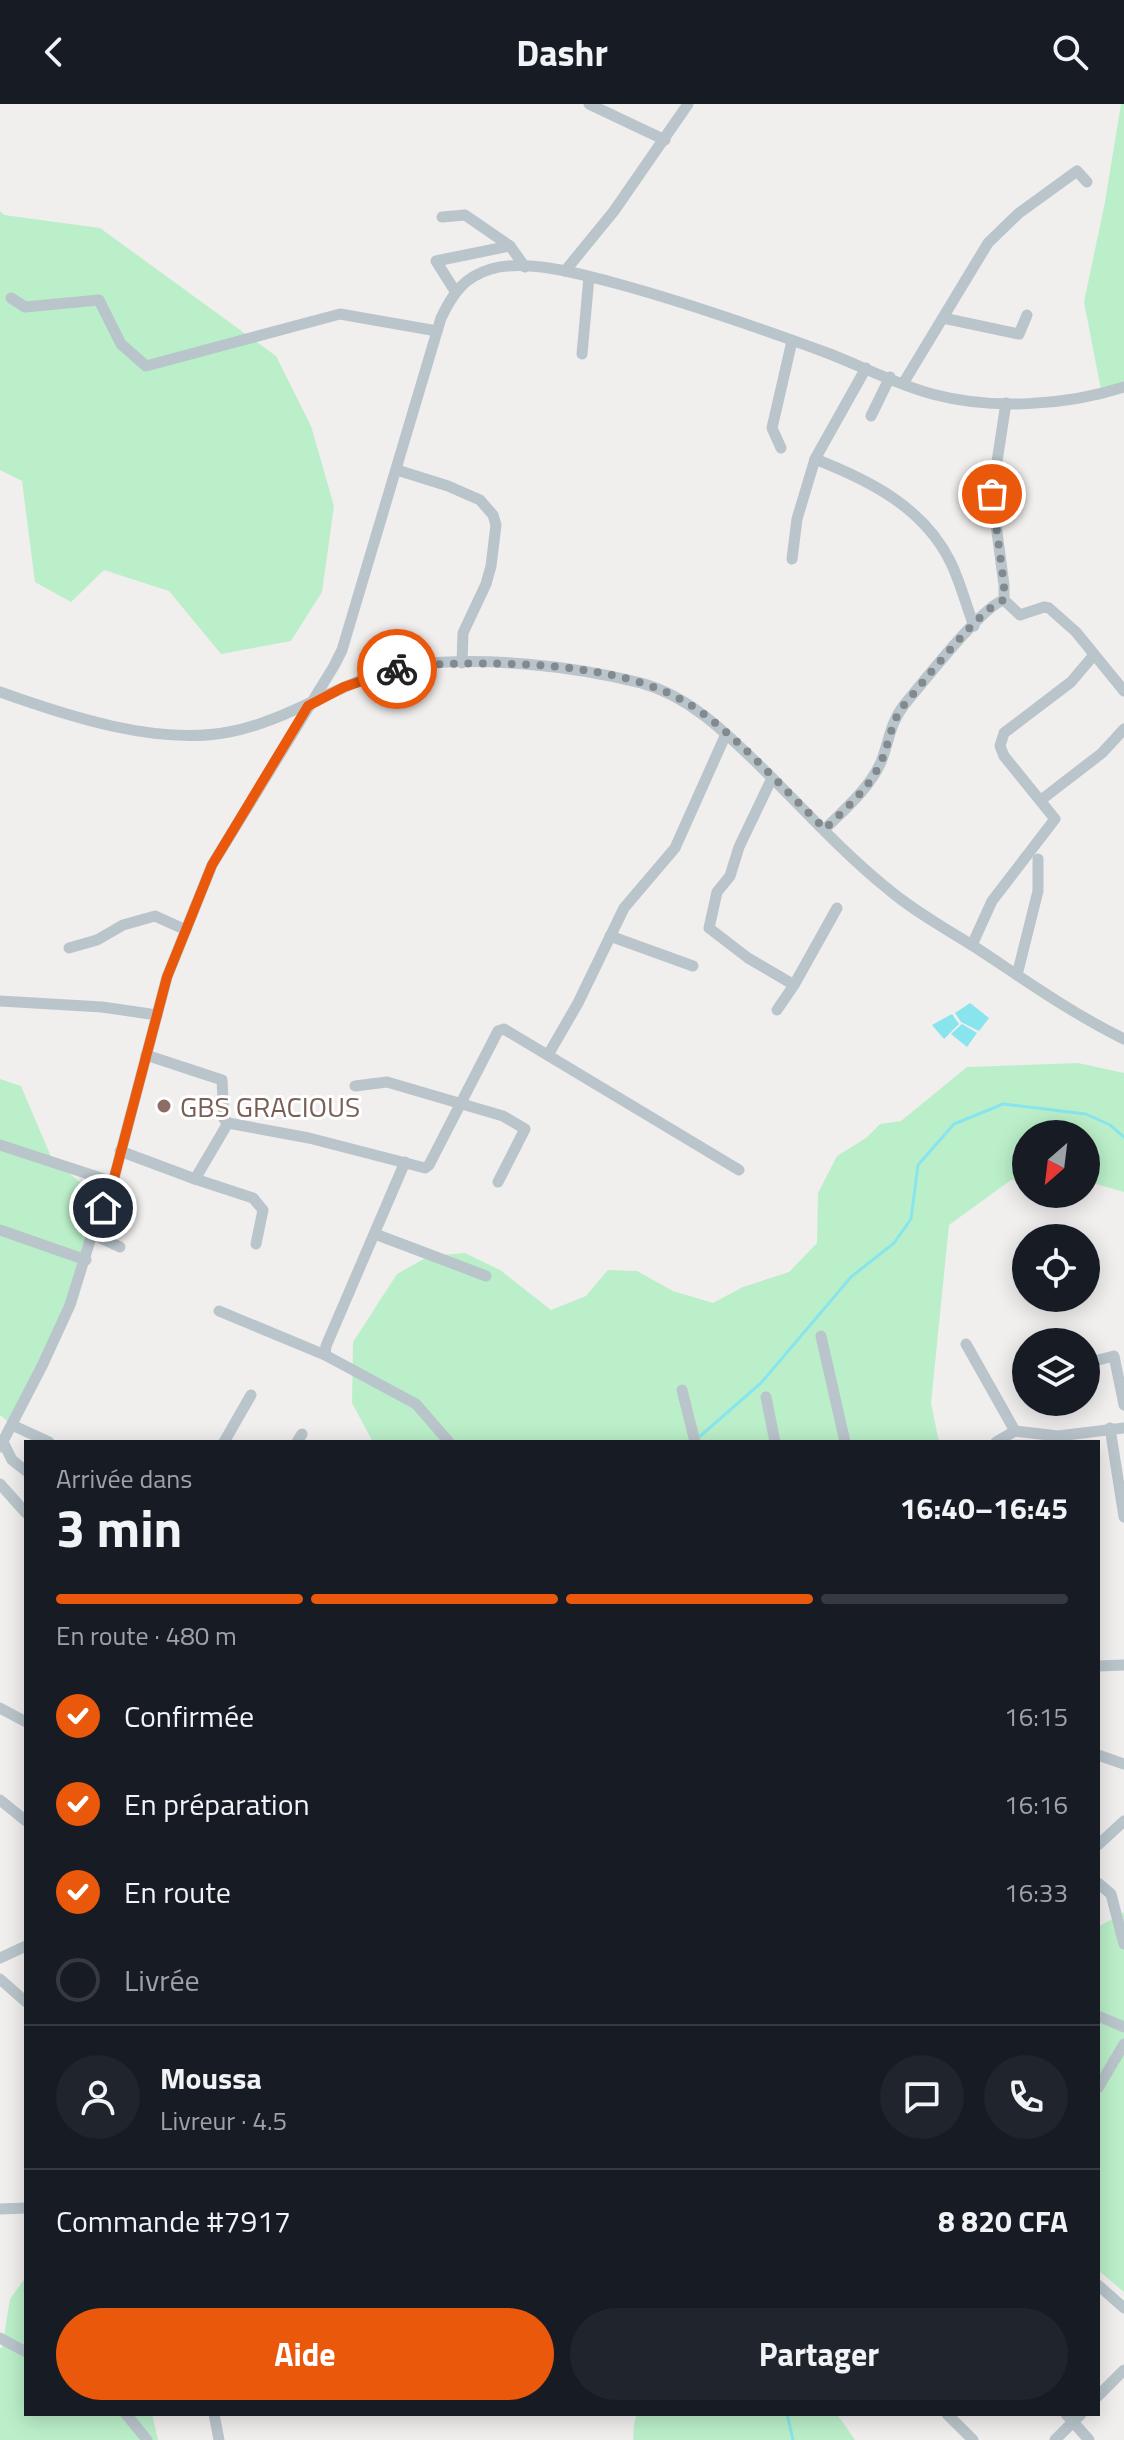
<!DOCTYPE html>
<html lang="fr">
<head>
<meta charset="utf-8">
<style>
  body { margin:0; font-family:"Titillium Web",sans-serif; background:#20242c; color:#f1f3f6; height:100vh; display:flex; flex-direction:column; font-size:30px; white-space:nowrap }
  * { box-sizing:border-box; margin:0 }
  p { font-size:26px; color:#9ea1a6 }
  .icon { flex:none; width:44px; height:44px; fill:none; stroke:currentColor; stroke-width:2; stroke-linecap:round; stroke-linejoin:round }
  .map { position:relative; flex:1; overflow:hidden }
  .side { position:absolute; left:24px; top:1336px; width:1076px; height:976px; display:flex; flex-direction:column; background:#171b24; border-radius:0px; box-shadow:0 4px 20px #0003 }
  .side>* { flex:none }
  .needle { width:52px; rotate:208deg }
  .buttons { position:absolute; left:1012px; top:1016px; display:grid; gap:16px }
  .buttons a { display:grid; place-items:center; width:88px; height:88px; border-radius:50%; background:#171b24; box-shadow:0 4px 20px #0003; font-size:40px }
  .pin { position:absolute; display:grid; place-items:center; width:68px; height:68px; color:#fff; margin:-34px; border:4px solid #fff; border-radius:50%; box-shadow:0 2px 8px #0007 }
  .courier { position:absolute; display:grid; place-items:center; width:80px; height:80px; margin:-40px; border:6px solid #ea580c; border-radius:50%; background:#fff; color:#222; box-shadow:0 2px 10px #0007 }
  .overview em { font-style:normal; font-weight:700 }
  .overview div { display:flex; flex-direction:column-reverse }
  .overview { display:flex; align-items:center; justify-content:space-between; height:136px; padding:0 32px }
  h1 { font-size:52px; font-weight:700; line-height:60px }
  .bar { display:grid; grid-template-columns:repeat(4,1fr); gap:12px 8px; align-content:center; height:96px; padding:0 32px }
  .bar i { height:10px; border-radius:6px; background:#363941 }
  .bar .on { background:#ea580c }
  .bar p { grid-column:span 4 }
  .line { display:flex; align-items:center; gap:20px; padding:0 32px; border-top:2px solid #363941 }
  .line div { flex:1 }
  .round { display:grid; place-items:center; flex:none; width:84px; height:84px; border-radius:42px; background:#20242c }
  ol { padding:0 32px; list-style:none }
  li { display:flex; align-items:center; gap:24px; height:88px }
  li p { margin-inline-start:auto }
  li .icon { padding:8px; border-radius:50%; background:#ea580c; color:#fff; stroke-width:4 }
  li:last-child { color:#9ea1a6 }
  li i { width:44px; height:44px; border:4px solid #363941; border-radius:50% }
  .cta { display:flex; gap:16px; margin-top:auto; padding:16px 32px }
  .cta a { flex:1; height:92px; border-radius:48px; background:#ea580c; color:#fff; font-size:32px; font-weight:700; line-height:92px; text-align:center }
  .cta a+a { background:#20242c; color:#f1f3f6 }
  header { display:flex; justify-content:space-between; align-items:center; height:104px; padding:0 32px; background:#171b24; font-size:36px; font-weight:700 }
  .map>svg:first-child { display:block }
</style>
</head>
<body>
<header><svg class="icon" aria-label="back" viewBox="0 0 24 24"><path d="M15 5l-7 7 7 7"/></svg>Dashr<svg class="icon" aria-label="search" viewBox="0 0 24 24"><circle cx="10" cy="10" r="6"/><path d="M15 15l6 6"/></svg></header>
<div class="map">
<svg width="1124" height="2336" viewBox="0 0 1124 2336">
  <rect width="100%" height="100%" fill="#f1eeee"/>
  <g fill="#bbefc9">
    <path d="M1121,0H1124V281L1101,286L1084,198L1105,98Z"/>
    <path d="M0,107L4,111L100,124L276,252L311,322L334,402L322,488L291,537L221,550L169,487L104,466L71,498L35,478L22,377L0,366Z"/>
    <path d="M1078,959L1124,969V1088L1086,1077V1030H1026V1076H1011L949,1121L931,1299L939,1338H373L352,1299L353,1238L397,1170L429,1152L465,1149L500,1166L551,1206L586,1192L608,1166L637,1167L673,1187L713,1199L743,1183L789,1168L817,1139L818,1089L837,1052L866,1034L880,1020L901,1017L967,963Z"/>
    <path d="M0,975L21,982L52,1055L82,1080L92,1130L86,1155L12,1321L0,1311Z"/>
    <path d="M1124,1808V2188L1098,2166V1823Z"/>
    <path d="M26,2173V2310H152L158,2336H0V2244H2L10,2195Z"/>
    <path d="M637,2310H837L855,2336H633L634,2319Z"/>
  </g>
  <g fill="#88e5ed">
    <path d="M970,899L989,914L979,927L961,918L955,909Z"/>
    <path d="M952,910L959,920L944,935L932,921Z"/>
    <path d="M962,920L977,929L967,943L951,930Z"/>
  </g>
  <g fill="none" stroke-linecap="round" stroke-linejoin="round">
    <g stroke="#88e5ed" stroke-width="3">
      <path d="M698,1334L761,1279L851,1173L894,1139L911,1115L918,1061L954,1020L1003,1000L1086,1010L1110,1021L1124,1033"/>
      <path d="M787,2310L793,2336"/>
    </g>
    <g stroke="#b9c5cb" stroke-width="11">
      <path d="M589,0L665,36"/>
      <path d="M442,113L465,111L510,142L525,163"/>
      <path d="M565,167L614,107L688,0"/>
      <path d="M455,187L436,157L510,142"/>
      <path d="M11,194L25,203L99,196L121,240L146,262L340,210L437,227"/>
      <path d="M943,214L1019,230L1027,211"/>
      <path d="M582,250L589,173"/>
      <path d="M904,278L988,139L1019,109L1077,67L1087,78"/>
      <path d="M871,312L890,273"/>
      <path d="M781,344L772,324L792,237"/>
      <path d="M815,355C869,376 923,403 950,457C960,477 966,501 974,522"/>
      <path d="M397,366L448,382L480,396L493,411L496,421L491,462L486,480L463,529L462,559"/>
      <path d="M792,455L797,415L815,355L866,264"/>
      <path d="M1004,496L1020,511L1044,503L1049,504L1076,528L1124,587"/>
      <path d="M0,588C67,612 158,642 229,628C278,619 320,591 365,575C381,570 398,563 414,561C483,552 574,562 641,579C689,592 725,628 760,662C802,703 842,748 888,785C915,808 948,826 978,845C1025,876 1073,910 1124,935"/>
      <path d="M772,674L739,743L730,772L717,788L709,824L748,854L794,881"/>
      <path d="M1041,696L1102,649L1124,625"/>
      <path d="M825,725C845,705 869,685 881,658C889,638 890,619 904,601C922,580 982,502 1004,496V481L992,390L1006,299"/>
      <path d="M610,832L693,862"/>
      <path d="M972,841L992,797L1055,715L1004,652L1000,642L1004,629L1071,578L1093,552"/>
      <path d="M69,844L97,836L123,821L155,812L186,826"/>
      <path d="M1017,871L1038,787V755"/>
      <path d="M0,897L102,903L157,911"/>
      <path d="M777,906L794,881L837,804"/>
      <path d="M146,951L222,976L224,1015L228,1019L309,1034L425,1064L429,1061L498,927L504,925L739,1066"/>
      <path d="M548,951L578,899L624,804L675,744L726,630"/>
      <path d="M355,982L387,978L503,1012L525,1025L498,1078"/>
      <path d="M0,1041L113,1078"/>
      <path d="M120,1047L195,1075L228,1019"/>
      <path d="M405,1058L326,1242L325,1251L416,1300L449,1338"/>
      <path d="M195,1075L253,1094L263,1106L256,1140"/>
      <path d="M0,1126L86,1156"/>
      <path d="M92,1130L120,1143"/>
      <path d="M375,1130L486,1172"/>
      <path d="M219,1207L325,1251"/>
      <path d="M821,1232L845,1338"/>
      <path d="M966,1240L1015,1327"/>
      <path d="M1086,1259L1114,1252L1124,1301"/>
      <path d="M682,1286L695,1338"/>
      <path d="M766,1293L775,1338"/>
      <path d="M12,1321L49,1338"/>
      <path d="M1110,1324L1124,1413"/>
      <path d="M3,1338L12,1356L26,1367"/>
      <path d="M224,1338L251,1291"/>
      <path d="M297,1338L302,1330"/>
      <path d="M996,1338L1015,1327L1058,1332L1124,1324"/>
      <path d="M0,1343L42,1262L70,1201L92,1130L113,1078L167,873L212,761L334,562L342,546L441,214C453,189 464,173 491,165C525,155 577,169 611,178C686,198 757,223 830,250C863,263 898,281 932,290C992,306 1065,302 1124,283"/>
      <path d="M0,1380L26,1409"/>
      <path d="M1098,1562L1124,1561"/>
      <path d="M0,1604L26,1618"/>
      <path d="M1098,1651L1124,1660"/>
      <path d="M0,1696L26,1717"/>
      <path d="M1098,1741L1124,1717"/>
      <path d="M1098,1779L1111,1790L1124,1840"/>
      <path d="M0,1854L26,1842"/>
      <path d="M0,1875L26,1898"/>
      <path d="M1098,1912L1124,1923"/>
      <path d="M1098,1984L1124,1940"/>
      <path d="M0,2105L26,2104"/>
      <path d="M1098,2181L1124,2204"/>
      <path d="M0,2234L26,2248"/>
      <path d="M1098,2292L1124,2266"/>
      <path d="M126,2310L147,2336"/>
      <path d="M214,2310L219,2336"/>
      <path d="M947,2310L973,2336"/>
      <path d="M1066,2310L1089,2336"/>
      <path d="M1055,2336L1081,2310"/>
    </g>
  </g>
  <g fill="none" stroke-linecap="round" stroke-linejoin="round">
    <path stroke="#828a8f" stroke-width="8" stroke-dasharray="0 14.4" d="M397,565L413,561C497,558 615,555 689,600C734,628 785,687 825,725C845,705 869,685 881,658C890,638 890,619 904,601C922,580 982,502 1004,496V481L992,390"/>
    <path stroke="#ea580c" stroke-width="10" d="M103,1104L113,1078L167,873L212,761L308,602L344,583L397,565"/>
  </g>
  <circle fill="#8d6e63" stroke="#fff" stroke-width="3" cx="164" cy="1002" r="8"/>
  <g text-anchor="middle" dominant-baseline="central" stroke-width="6" stroke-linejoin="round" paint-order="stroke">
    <g font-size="28" fill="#785e54" stroke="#fff" text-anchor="start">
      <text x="180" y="1002">GBS GRACIOUS</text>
    </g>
  </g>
</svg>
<div class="buttons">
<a><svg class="needle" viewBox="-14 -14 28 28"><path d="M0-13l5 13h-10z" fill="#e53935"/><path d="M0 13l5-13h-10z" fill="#9ea1a6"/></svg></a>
<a><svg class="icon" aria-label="locate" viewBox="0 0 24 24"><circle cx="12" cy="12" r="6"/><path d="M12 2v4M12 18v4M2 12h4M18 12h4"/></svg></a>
<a><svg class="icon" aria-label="layers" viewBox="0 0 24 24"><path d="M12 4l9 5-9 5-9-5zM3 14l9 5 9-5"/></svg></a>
</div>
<div class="pin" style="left:992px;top:390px;background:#ea580c"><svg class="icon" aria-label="bag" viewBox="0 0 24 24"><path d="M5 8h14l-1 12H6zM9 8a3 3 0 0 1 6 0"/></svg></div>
<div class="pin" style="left:103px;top:1104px;background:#1f2937"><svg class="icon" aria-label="home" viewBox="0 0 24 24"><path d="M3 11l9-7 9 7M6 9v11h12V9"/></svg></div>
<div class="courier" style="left:397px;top:565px"><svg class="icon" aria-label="bike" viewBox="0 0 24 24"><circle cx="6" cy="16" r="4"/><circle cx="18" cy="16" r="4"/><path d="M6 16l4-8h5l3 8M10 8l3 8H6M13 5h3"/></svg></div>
<section class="side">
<div class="overview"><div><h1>3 min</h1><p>Arrivée dans</p></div><em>16:40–16:45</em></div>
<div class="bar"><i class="on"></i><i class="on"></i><i class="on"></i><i></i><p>En route · 480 m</p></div>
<ol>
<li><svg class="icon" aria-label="check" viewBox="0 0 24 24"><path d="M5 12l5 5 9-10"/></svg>Confirmée<p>16:15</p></li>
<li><svg class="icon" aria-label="check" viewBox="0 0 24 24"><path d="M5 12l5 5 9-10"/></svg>En préparation<p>16:16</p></li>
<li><svg class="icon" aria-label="check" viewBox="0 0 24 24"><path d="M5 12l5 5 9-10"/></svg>En route<p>16:33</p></li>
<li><i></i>Livrée</li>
</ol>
<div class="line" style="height:144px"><a class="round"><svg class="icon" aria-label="person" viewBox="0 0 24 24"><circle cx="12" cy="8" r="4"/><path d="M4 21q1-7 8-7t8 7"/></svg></a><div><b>Moussa</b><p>Livreur · 4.5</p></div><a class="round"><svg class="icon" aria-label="chat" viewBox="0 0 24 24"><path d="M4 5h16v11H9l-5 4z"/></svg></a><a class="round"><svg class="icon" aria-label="phone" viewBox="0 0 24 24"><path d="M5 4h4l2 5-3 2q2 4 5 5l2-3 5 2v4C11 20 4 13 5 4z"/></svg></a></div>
<div class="line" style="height:104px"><div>Commande #7917</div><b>8 820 CFA</b></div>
<div class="cta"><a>Aide</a><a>Partager</a></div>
</section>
</div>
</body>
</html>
